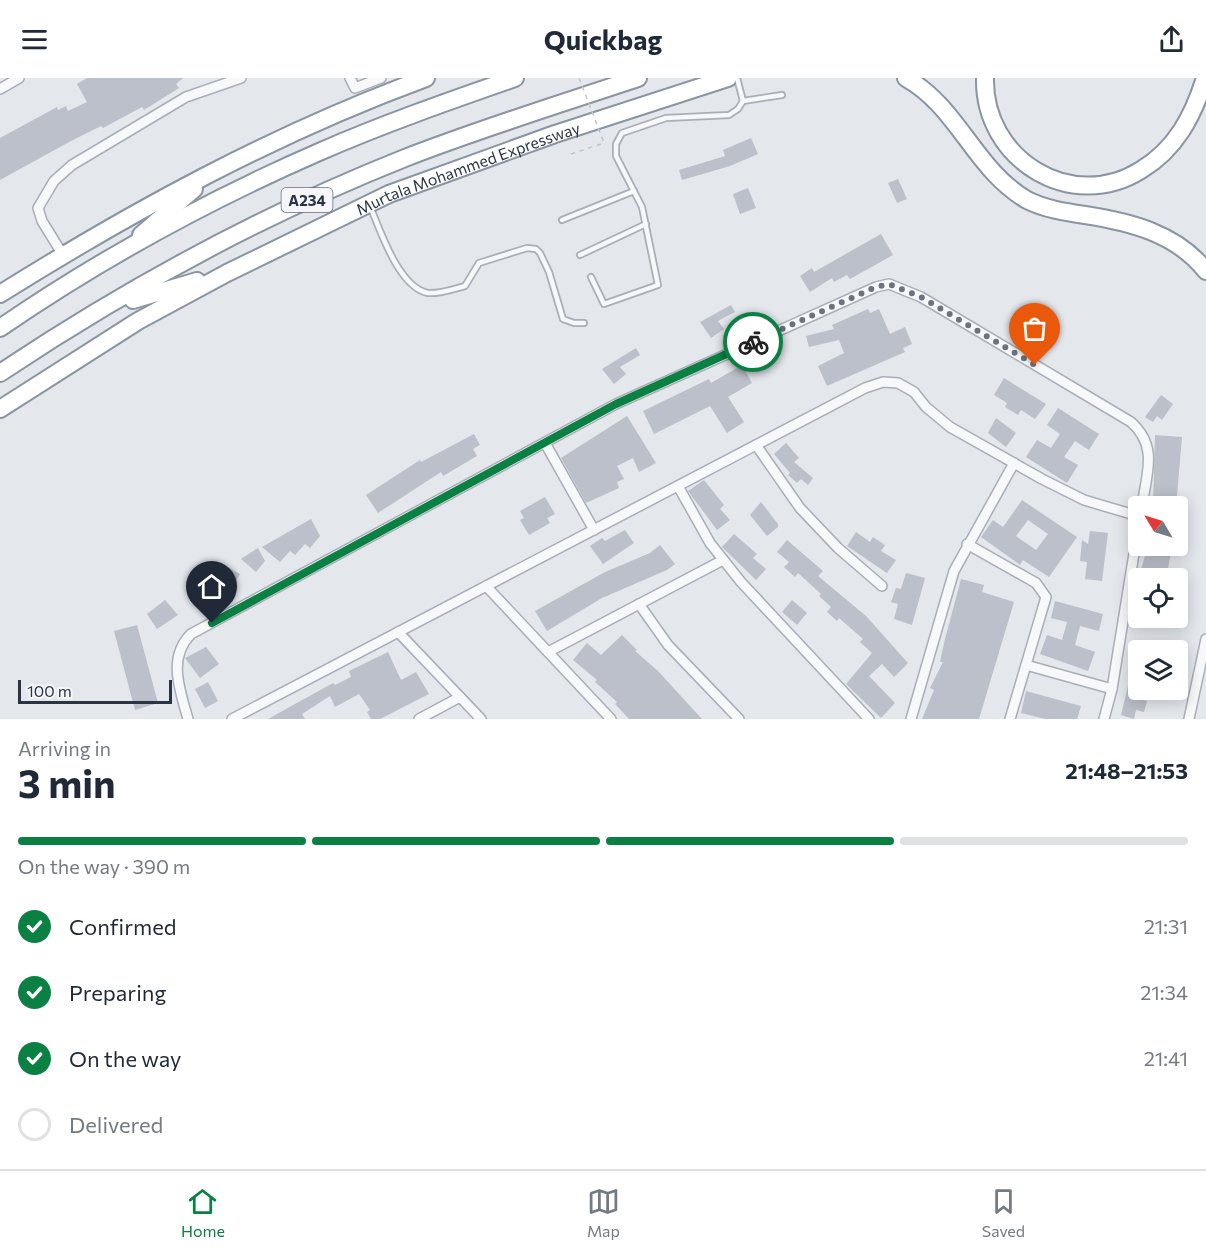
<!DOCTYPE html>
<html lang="en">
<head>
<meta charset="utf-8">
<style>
  body { margin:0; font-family:Commissioner,sans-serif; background:#f6f6f7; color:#1f2937; height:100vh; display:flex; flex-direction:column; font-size:22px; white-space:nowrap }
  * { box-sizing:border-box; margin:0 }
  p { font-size:20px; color:#747a83 }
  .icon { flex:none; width:33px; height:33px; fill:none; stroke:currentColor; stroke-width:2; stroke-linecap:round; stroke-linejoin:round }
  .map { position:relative; height:641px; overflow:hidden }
  .panel { display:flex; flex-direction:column; background:#fff; flex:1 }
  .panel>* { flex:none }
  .needle { width:39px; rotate:308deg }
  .buttons { position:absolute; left:1128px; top:418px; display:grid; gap:12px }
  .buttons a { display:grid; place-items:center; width:60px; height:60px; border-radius:6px; background:#fff; box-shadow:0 3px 15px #0003; font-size:30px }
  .scale { position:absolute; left:18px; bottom:15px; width:154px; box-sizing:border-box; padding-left:6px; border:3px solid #2b3445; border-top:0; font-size:16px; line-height:21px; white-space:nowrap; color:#2b3445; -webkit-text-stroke:4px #f4f6f9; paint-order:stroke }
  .pin { position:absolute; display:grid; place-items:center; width:51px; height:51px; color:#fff; margin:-62px -26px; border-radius:50% 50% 50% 0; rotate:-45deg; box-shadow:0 0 6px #0007 }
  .pin .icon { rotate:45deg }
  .courier { position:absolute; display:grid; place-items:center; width:60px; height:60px; margin:-30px; border:4px solid #0b8043; border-radius:50%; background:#fff; color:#222; box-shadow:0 2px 8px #0007 }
  .head em { font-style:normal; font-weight:700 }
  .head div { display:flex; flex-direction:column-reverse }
  .head { display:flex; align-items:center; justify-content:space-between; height:102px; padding:0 18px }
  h1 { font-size:39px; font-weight:700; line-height:45px }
  .bar { display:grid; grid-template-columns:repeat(4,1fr); gap:9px 6px; align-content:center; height:72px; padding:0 18px }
  .bar i { height:8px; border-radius:4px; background:#e0e1e3 }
  .bar .current { background:#0b8043 }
  .bar p { grid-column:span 4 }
  ol { padding:0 18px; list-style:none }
  li { display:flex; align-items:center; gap:18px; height:66px }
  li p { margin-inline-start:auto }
  li .icon { padding:6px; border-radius:50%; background:#0b8043; color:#fff; stroke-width:4 }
  li:last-child { color:#747a83 }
  li i { width:33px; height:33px; border:3px solid #e0e1e3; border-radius:50% }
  header { display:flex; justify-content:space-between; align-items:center; height:78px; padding:0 18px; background:#fff; font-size:27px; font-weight:700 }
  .dock { display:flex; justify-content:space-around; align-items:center; height:84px; border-top:2px solid #e0e1e3; background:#fff; font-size:16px; color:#747a83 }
  .dock a { display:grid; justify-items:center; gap:3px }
  .dock .current { color:#0b8043 }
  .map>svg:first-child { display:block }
</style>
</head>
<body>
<header><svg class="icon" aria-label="menu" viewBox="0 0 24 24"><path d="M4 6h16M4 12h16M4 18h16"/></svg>Quickbag<svg class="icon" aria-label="share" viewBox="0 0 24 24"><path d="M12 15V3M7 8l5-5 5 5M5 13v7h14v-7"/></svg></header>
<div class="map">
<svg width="1206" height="641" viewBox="0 0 1206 641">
  <rect width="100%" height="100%" fill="#e4e7ec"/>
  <g fill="#bbc0ca" fill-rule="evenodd">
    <path d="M87,0H183L176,6L179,10L144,32L142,29L103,50L101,48L71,63L0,102V60L57,29L58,32L66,28L68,33L87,24L77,6Z"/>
    <path d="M751,60L758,76L730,88L682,102L679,92L725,78L723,72Z"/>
    <path d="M898,101L907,121L897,125L888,105Z"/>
    <path d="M748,110L756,130L740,136L733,116Z"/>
    <path d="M881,156L893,177L850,201L847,197L834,204L832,200L810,214L800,198L812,190L814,194Z"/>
    <path d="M731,227L735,234L718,243L724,251L711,260L700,244Z"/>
    <path d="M868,231L870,235L879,231L890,256L905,249L912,266L903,270L905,274L827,308L818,288L844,275L839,262L809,269L806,258L834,251L832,247Z"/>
    <path d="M636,270L640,277L620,289L626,296L614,306L602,291Z"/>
    <path d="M742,287L752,305L728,319L744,344L727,355L710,328L654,356L643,333L709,301L711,305Z"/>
    <path d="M1004,300L1046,326L1035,341L1021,332L1018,337L1005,329L1007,325L994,317Z"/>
    <path d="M1161,317L1173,326L1162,342L1157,338L1153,344L1145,339Z"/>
    <path d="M1058,330L1099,356L1089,372L1075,363L1064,379L1078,387L1067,405L1026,379L1037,362L1051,370L1060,356L1047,347Z"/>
    <path d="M627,338L656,385L639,394L633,380L617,388L624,401L617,404L619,410L586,425L561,380Z"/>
    <path d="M996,340L1016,355L1006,369L988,355Z"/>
    <path d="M474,356L480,367L473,371L477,378L443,398L441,394L378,435L366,417L420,382L421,384Z"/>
    <path d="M1155,357L1182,359L1176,429H1153Z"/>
    <path d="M786,365L799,380L794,384L813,400L808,407L801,401L797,405L788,397L790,395L774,376Z"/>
    <path d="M704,402L724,427L720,431L730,442L717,452L688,413Z"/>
    <path d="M545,419L555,436L547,440L550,445L529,457L520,442L524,440L520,433Z"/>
    <path d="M1022,422L1077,459L1049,499L1023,482L1020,487L981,459L993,442L1003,449ZM1028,442L1048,456L1036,472L1016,458Z"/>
    <path d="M761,424L778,446V449L767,458L750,437Z"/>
    <path d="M311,441L320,458L310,470L305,466L295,477L290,473L280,484L262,469Z"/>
    <path d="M625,452L634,465L603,486L590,468L602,460L605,463Z"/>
    <path d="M1090,453L1108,455L1102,503L1085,501L1087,484L1080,483L1082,462L1088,466Z"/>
    <path d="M856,454L870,464L873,459L885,467L881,473L896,482L887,495L847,468Z"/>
    <path d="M734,456L757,476L753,480L766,491L756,502L722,469Z"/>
    <path d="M787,462L823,493L818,498L866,538L908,585L894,599L882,586L869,598L895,625L881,640L846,606L872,575L860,564L863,561L839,540L837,543L827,534L831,529L819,518L821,516L798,495L795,499L784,489L789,484L777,474Z"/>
    <path d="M660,467L675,486L667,492L602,520L547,553L535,533L605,494L650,475Z"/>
    <path d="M1148,468H1172L1166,501L1140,495Z"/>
    <path d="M258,470L265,483L256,494L241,481Z"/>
    <path d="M222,486L240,496L230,513L213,500Z"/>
    <path d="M906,495L925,500L912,547L894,541L898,526L891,524L896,510L901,511Z"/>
    <path d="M961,501L984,507L982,514L1014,524L979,641H922L934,612L930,610L943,584H940L945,561Z"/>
    <path d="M165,522L178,537L157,551L147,536Z"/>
    <path d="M792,522L807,535L797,547L782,534Z"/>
    <path d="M1055,523L1103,536L1099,553L1080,548L1075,567L1095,574L1088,593L1040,576L1047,557L1062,562L1067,544L1051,540Z"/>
    <path d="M137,547L158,625L135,632L114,553Z"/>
    <path d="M622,557L637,572L635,573L658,593L702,641H629L615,626L617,624L595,604L597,602L573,582L587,565L601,577Z"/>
    <path d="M206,569L219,586L200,600L185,580Z"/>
    <path d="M388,574L401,602L416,594L429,616L380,641H371L367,634L370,632L359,616L335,629L330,618L302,636L305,641H268L333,605L335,607L351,599L349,593Z"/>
    <path d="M1136,575H1138V612H1147L1144,622L1147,623L1144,634L1136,632L1134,641L1121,637Z"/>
    <path d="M208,604L218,623L205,630L195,611Z"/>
    <path d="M1026,613L1081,628L1077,641H1045L1021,635Z"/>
  </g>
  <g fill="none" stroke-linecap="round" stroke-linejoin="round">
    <defs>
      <g id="lane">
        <path d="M743,23L782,17"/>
        <path d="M370,128C380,152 399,210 428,215C440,216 453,211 465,208L479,185L527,170L536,171L540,175L549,194L563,241L574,245H584"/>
        <path d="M562,142L634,113"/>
        <path d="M580,177L646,146"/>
        <path d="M591,199L604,226L658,207L642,129L616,78V66L622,55L666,40L729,37L738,31L743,23L737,0"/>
      </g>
      <g id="street">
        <path d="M350,0L355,10L381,0"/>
        <path d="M0,11L19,0"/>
        <path d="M63,177L42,143L38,130L54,103L72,87L186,19L241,0"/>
        <path d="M545,365L594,452"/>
        <path d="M756,367L800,430L838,470L882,508"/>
        <path d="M678,408L710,465L741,504L869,641"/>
        <path d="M967,466L1036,505L1046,519L1010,641"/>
        <path d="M486,508L611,641"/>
        <path d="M639,526L668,567L739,641"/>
        <path d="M398,554L481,641"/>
        <path d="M548,574L723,482"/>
        <path d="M1026,587L1112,611"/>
        <path d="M188,641C180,612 167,580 191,556L616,326L876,209L889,206L921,219L1131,344C1159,369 1146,396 1142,429"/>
        <path d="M232,641L865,310L883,304L898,305L914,314L926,329L950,349L1042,401L1084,422L1138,438"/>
        <path d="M419,641L460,619"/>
        <path d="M911,641L954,493L1014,385"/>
        <path d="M1104,641L1112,611L1138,451"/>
        <path d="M1189,641L1206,561"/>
      </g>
      <g id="highway">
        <path d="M906,0C958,29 975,92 1027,122C1045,131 1065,134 1085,137C1130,144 1176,155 1206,193"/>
        <path d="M985,0C983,81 1071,136 1141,92C1176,71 1193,38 1205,0"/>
        <path d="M141,157L194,111"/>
        <path d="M0,216C136,131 276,55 426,0"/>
        <path d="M133,222L197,203"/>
        <path d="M0,250C99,182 209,122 319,74C383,46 449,23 515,0"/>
        <path d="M0,295C126,211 264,136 405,80C482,50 560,26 638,0"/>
        <path id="s1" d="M0,331L138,243L227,195L389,116L555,56L728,0"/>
      </g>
    </defs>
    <use href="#lane" stroke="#a9aeb7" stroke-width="8"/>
    <use href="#street" stroke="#a9aeb7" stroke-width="12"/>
    <use href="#highway" stroke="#8b94a3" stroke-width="20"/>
    <path stroke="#c2c5cb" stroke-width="1.5" stroke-dasharray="4.5 4.5" stroke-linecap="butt" d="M571,76L604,65"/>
    <use href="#lane" stroke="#f7f8fa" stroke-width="4.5"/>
    <use href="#street" stroke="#f7f8fa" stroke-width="9"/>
    <use href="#highway" stroke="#fff" stroke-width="16"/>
    <path stroke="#c2c5cb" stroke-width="1.5" stroke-dasharray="4.5 4.5" stroke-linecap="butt" d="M579,0L604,65"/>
  </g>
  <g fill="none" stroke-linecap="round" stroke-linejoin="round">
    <path stroke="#6c737f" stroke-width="6" stroke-dasharray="0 10.8" d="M753,264L876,209L889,206L921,219L1035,287"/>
    <path stroke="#0b8043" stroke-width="8" d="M212,545L616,326L753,264"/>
  </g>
  <g text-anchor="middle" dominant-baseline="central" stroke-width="4.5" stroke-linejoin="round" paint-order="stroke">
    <rect fill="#f4f6f9" stroke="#676e7b" stroke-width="1.5" x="281.5" y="110" width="51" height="24" rx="4.5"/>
    <g font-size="15" font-weight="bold" fill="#2b3445">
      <text x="307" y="122">A234</text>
    </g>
    <g font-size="16" fill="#2b3445" stroke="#f4f6f9">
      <text stroke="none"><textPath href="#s1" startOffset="528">Murtala Mohammed Expressway</textPath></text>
    </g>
  </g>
</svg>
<div class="buttons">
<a><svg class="needle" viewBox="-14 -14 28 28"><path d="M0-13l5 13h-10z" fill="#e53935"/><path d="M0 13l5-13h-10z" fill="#747a83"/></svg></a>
<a><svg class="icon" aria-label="locate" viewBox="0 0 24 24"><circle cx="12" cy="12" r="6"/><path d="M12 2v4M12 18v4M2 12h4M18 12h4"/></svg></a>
<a><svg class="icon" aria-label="layers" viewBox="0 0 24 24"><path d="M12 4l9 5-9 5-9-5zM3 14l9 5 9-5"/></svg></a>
</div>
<div class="scale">100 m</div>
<div class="pin" style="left:1035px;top:287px;background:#ea580c"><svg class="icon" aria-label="bag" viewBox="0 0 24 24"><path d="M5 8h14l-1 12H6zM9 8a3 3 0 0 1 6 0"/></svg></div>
<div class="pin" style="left:212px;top:545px;background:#1f2937"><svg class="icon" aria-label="home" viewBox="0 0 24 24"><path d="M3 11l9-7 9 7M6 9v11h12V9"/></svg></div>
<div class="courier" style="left:753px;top:264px"><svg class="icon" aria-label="bike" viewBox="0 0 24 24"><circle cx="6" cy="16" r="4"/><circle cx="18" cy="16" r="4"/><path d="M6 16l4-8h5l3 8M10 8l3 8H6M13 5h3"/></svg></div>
</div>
<section class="panel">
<div class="head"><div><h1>3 min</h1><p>Arriving in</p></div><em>21:48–21:53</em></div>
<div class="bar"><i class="current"></i><i class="current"></i><i class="current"></i><i></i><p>On the way · 390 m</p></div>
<ol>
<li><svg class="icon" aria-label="check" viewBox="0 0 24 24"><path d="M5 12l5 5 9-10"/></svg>Confirmed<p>21:31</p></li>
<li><svg class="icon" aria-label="check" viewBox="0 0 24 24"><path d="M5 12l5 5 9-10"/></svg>Preparing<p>21:34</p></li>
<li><svg class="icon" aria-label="check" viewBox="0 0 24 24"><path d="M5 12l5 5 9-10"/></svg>On the way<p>21:41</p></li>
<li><i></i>Delivered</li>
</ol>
</section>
<nav class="dock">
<a class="current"><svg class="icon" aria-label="home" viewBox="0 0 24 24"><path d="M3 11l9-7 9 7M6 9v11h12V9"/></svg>Home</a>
<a><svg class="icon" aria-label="map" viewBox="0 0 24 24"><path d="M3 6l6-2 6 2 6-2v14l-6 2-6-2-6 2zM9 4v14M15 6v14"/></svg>Map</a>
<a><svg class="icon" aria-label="saved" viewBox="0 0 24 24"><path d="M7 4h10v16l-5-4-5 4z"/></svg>Saved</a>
</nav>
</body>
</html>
